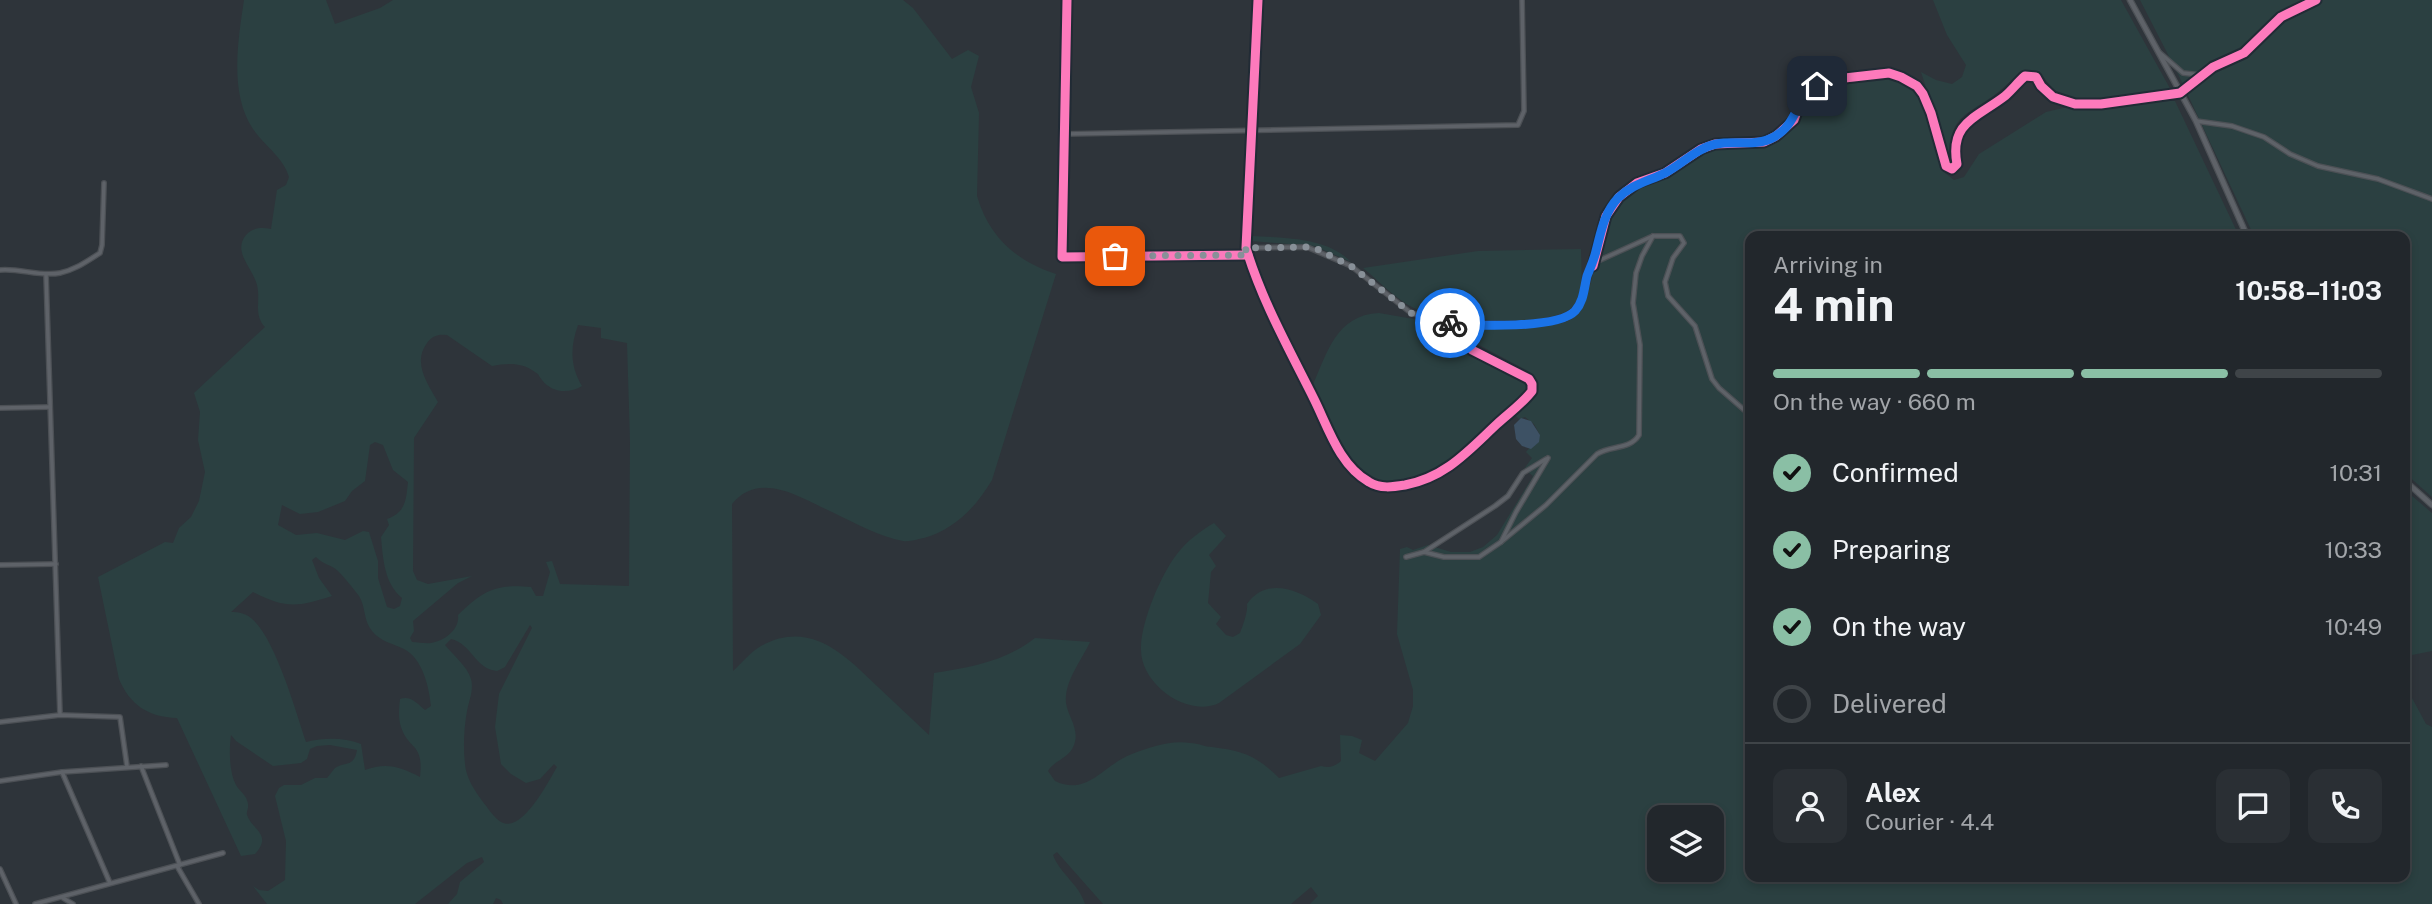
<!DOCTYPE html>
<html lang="en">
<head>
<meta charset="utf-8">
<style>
  body { margin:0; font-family:"Public Sans",sans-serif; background:#2a2f34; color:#f1f3f6; height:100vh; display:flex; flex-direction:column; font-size:26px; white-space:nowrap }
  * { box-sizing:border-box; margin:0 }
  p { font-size:23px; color:#a2a5a9 }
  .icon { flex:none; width:38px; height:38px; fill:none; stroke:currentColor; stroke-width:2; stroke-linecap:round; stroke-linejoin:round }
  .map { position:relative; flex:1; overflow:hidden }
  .sheet { position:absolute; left:1745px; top:231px; width:665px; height:651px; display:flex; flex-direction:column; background:#22272c; border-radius:14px; box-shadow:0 4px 10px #0003,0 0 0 2px #3f4448 }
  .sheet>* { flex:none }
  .tools { position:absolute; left:1647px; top:805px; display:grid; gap:14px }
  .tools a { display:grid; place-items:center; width:77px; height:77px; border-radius:14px; background:#22272c; box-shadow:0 4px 10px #0003,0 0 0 2px #3f4448; font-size:35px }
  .pin { position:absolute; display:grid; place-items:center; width:60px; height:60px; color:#fff; margin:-30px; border-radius:14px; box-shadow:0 4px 10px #0006 }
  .courier { position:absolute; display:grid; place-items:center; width:70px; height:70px; margin:-35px; border:5px solid #1a73e8; border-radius:50%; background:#fff; color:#222; box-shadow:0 2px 9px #0007 }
  .overview em { font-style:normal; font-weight:700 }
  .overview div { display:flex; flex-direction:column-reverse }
  .overview { display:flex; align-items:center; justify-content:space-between; height:119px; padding:0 28px }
  h1 { font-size:46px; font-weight:700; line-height:52px }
  .bar { display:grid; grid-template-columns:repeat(4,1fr); gap:10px 7px; align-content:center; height:84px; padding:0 28px }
  .bar i { height:9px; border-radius:5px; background:#3f4448 }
  .bar .current { background:#8abfa5 }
  .bar p { grid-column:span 4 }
  .line { display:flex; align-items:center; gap:18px; padding:0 28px; border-top:2px solid #3f4448 }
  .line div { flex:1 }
  .round { display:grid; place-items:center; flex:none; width:74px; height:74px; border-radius:14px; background:#2a2f34 }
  ol { padding:0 28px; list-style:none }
  li { display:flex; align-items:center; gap:21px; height:77px }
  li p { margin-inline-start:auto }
  li .icon { padding:7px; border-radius:50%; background:#8abfa5; color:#111; stroke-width:4 }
  li:last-child { color:#a2a5a9 }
  li i { width:38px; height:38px; border:4px solid #3f4448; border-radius:50% }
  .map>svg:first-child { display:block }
</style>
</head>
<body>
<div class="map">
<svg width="2432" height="904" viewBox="0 0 2432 904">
  <rect width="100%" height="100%" fill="#2e343a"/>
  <g fill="#2b4041" fill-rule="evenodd">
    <path d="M244,0H326L335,24L380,8L393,0H903L913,8L952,59L968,50L979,56L971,87L979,113L977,196C989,237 1016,261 1056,274L992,480C976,507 955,529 924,538C918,539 910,542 903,541C880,537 855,523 834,513C803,499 760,469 732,504L733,671C742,663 749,653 761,646C810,619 845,655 878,687C895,703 912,719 929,735L934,673C971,667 1004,662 1035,638L1090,642C1082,660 1064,681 1066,703C1068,717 1080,729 1074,745C1069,759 1054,760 1048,771L1055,781C1088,797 1104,764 1132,754C1150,747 1171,740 1190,743C1198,743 1205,747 1212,747C1242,751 1256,755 1279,778L1321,766C1329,768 1334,767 1341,761L1340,735L1352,736L1362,740L1359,753L1375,761L1408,723L1413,706V690L1397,634L1400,549L1407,547L1413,550L1428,545L1451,552H1470L1483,547L1497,535L1533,476L1524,469L1532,458L1526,452L1540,435L1534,424L1525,417L1519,419L1511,411C1524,399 1543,388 1528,371L1468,339L1462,333V329L1550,325C1558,324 1567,323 1574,317C1596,299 1595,231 1617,204C1632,186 1651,183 1671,173C1690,164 1702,150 1723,146C1738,144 1755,150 1770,143C1792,133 1797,106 1815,92C1839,73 1904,67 1922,97L1945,173L1954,180L1964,177L1979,154L2046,112L2072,106L2106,107L2150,101H2175L2239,236H1750V877H2404L2405,685L2426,724L2432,727V904H1310L1318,896L1311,887L1291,904H1103L1057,852L1053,855C1060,874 1079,884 1085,904H503L501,900L496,898L493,904H448L457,894L460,882L484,862L482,857L467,863L415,904H267L253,886L259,890L268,891L285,880L286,841L275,796L279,788L284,785H301L315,778H327C330,775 332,771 335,768C345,761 354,768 357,750L330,745L317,746L310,749L307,759L301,763L273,766L236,741L231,735C229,750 229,772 236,785C240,792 247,795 248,804C249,808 246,812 247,815C252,830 273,834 255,854L241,856L177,718C148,717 130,705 119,679L98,577L165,542L173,543L179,528L191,517L199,501L205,472L198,440L200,412L194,393L265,327C253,314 261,301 257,285C253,268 232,252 246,235C253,227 262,227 271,229L277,190L286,185L289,177C284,158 264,145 253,129C229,93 238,40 244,0ZM578,325L601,328V338L627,343L630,441L629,586L560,584L552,561L546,562L550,572L543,596H536L531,587C495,584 484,590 458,615C460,629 445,641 431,643C426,644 418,642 412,642L410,638L414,631L413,621L458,583L472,576L428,584L417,580L413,571L414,438L438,402C428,384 412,363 427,343C433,335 439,334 447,335L492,366C507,363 522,362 535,372C541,376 537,374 542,380C552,393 569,394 582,386C570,366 570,347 578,325ZM375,442L383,445L393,470L408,482C406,500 406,512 387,519L389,525L381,537C383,558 384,583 402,598L400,606L394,609L387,607L378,578V561L369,532L363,531L345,540L317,533L296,535L278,525L282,505L300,514L318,512L345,501L352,491L365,481L370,445ZM316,557C322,564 332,565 338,571C345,578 353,588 359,596C366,607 363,620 372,631C381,642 392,643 404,649C423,659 429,687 431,706L425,710C417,703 410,695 400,699C399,708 398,718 401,727C409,751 424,742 420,777C400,767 387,762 365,770L361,744C342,737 325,738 306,742C296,712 275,637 251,618C245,613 238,612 231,612L253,592C287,609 297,607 332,596L319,578L312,560ZM530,625L532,628L499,694L495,727L501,764L511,774L526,783L540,779L554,764L557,767C548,782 522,834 501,822C494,818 488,808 483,802C475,791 466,778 465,764C463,746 464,728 467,711C469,700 474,690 471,679C467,666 453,655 445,645L451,639C471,643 475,669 497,671L505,667ZM1659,817H1712V870H1659Z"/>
    <path d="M1933,0H2121L2172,92C2140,96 2084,111 2056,91C2049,86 2045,77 2038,71H2023C2014,77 2006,86 1997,93C1972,113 1945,116 1953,156L1949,159L1921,72L1936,80L1952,84L1962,77L1966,65L1947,35Z"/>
    <path d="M2140,0H2432V497L2405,473L2404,236H2254L2179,76Z"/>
    <path d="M1252,236C1285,238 1327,237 1351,262L1314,246L1251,241Z"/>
    <path d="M1581,249C1581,267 1585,292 1572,307C1552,329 1440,320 1414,308C1395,299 1379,281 1363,268L1478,251Z"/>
    <path d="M1379,313L1442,324L1467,347L1526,379L1527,389C1501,413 1467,450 1438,468C1421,478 1388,486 1370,477C1342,462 1324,414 1312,387C1327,353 1336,315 1379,313Z"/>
    <path d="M2405,490L2432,513V651L2412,655L2405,667Z"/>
    <path d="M1214,523L1226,536L1209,555L1216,566L1211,572L1208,603L1221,617L1216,624L1226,635L1233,637L1240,633C1243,625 1248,612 1247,604C1265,578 1296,588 1318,604L1321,615L1300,644L1219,703C1187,718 1141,684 1141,650C1140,624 1161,574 1177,554C1187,541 1200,531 1214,523Z"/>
  </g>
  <path fill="#3d5164" d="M1521,418L1531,421L1540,435L1539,442L1531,449L1522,446L1516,439L1514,425Z"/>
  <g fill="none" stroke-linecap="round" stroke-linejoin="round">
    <defs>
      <g id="minor">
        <path d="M1067,0L1062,257L1248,255"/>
        <path d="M1258,0L1246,248C1262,301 1289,349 1314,399C1328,427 1339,465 1369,482C1380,489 1393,487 1405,485C1446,477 1468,451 1497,424C1509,413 1523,403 1532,391V384L1529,379L1472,350L1450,323"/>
        <path d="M2160,53L2183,73L2201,75"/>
        <path d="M2196,121L2232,126L2264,137L2290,154L2318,166L2378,179L2432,199"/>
        <path d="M1064,134L1518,125L1524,111L1522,0"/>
        <path d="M1246,248L1307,247L1351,266L1411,313L1450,323L1497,325L1537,324L1566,318L1579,306L1589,272L1598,261L1653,236H1680L1684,243L1673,258L1665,282L1668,296L1695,326L1712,379L1719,388L1750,415"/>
        <path d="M1593,266L1606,216L1619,197L1637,183L1665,173L1701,149L1715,144L1764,142L1776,136L1794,120L1801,100L1808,92L1836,79L1889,73L1901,77L1917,86L1923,94L1931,113L1946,166L1952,169L1957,164C1949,122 1978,117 2005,96C2012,90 2018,82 2025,76L2036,77L2041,86L2053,97L2075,104H2101L2180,93L2213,67L2244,53L2281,17L2316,0"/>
        <path d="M0,270C20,268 40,277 60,273C75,270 87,261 100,253L102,245L104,183"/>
        <path d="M46,274L60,715"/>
        <path d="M0,408L50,407"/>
        <path d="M1501,542L1546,505L1597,454C1611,445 1630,450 1639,435L1640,345L1633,303L1636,273L1642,256L1653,236"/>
        <path d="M1424,552L1444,557H1479L1501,542L1516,512L1548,458"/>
        <path d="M1406,557L1424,552L1495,506L1508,496L1523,473L1546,459"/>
        <path d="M0,565L56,564"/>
        <path d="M0,722L60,715L120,717L127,766"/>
        <path d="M141,766L180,865"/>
        <path d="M62,772L110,883"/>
        <path d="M0,781L62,772L166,765"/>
        <path d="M177,866L199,904"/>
        <path d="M0,869L16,904"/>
        <path d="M63,898L73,904"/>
        <path d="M35,904L223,853"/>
      </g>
      <g id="tertiary">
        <path d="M2130,0L2196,121L2247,236"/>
        <path d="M2404,480L2432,505"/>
      </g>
    </defs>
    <use href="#minor" stroke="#4c5055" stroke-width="6"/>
    <use href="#tertiary" stroke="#4c5055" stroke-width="7"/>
    <use href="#minor" stroke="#5e6268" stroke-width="3.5"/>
    <use href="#tertiary" stroke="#5e6268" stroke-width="4.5"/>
    <defs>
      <g id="cycleway">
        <path d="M1067,0L1062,257L1248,255"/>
        <path d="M1258,0L1246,248C1262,301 1289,349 1314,399C1328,427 1339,465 1369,482C1380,489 1393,487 1405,485C1446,477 1468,451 1497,424C1509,413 1523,403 1532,391V384L1529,379L1472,350L1450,323"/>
        <path d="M1593,266L1606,216L1619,197L1637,183L1665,173L1701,149L1715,144L1764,142L1776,136L1794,120L1801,100L1808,92L1836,79L1889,73L1901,77L1917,86L1923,94L1931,113L1946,166L1952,169L1957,164C1949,122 1978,117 2005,96C2012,90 2018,82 2025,76L2036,77L2041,86L2053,97L2075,104H2101L2180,93L2213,67L2244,53L2281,17L2316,0"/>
      </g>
    </defs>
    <use href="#cycleway" stroke="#212b35" stroke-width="13"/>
    <use href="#cycleway" stroke="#fd7abc" stroke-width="9"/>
  </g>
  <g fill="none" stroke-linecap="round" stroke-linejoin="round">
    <path stroke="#889098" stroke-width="7" stroke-dasharray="0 12.6" d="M1115,256L1248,255L1245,248L1307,247L1317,249L1351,266L1411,313L1450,323"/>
    <path stroke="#1a73e8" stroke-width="9" d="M1450,323C1476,326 1558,329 1575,311C1584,301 1584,288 1587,276C1590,268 1594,260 1596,251C1601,232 1604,213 1618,198C1632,184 1649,181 1665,173C1682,164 1697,148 1716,144C1735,140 1757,147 1774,137C1800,122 1793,99 1817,86"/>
  </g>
</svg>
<div class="tools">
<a><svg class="icon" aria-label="layers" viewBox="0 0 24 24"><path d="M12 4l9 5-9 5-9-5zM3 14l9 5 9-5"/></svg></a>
</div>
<div class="pin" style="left:1115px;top:256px;background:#ea580c"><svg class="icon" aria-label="bag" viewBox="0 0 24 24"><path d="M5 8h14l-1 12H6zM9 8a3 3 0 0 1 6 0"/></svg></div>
<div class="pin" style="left:1817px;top:86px;background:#1f2937"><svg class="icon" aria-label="home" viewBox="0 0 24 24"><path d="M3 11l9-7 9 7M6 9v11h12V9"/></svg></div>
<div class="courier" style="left:1450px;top:323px"><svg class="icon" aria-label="bike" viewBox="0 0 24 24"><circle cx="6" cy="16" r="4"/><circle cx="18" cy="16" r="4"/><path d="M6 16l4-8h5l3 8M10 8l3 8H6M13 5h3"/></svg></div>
<section class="sheet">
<div class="overview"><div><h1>4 min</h1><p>Arriving in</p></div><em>10:58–11:03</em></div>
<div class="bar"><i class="current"></i><i class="current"></i><i class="current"></i><i></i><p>On the way · 660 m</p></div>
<ol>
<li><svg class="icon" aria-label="check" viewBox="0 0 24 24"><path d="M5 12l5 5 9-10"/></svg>Confirmed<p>10:31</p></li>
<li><svg class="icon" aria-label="check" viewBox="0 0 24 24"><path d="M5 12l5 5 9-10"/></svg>Preparing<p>10:33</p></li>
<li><svg class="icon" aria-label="check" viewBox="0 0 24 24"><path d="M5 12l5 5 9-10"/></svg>On the way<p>10:49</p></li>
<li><i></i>Delivered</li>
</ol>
<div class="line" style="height:126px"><a class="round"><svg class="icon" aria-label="person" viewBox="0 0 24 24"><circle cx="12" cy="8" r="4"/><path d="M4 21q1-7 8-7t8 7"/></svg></a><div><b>Alex</b><p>Courier · 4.4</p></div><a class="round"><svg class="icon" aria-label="chat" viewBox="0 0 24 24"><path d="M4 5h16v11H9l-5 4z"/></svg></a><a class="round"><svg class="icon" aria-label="phone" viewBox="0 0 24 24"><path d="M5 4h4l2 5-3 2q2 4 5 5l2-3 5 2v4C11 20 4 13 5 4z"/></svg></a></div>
</section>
</div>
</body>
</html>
